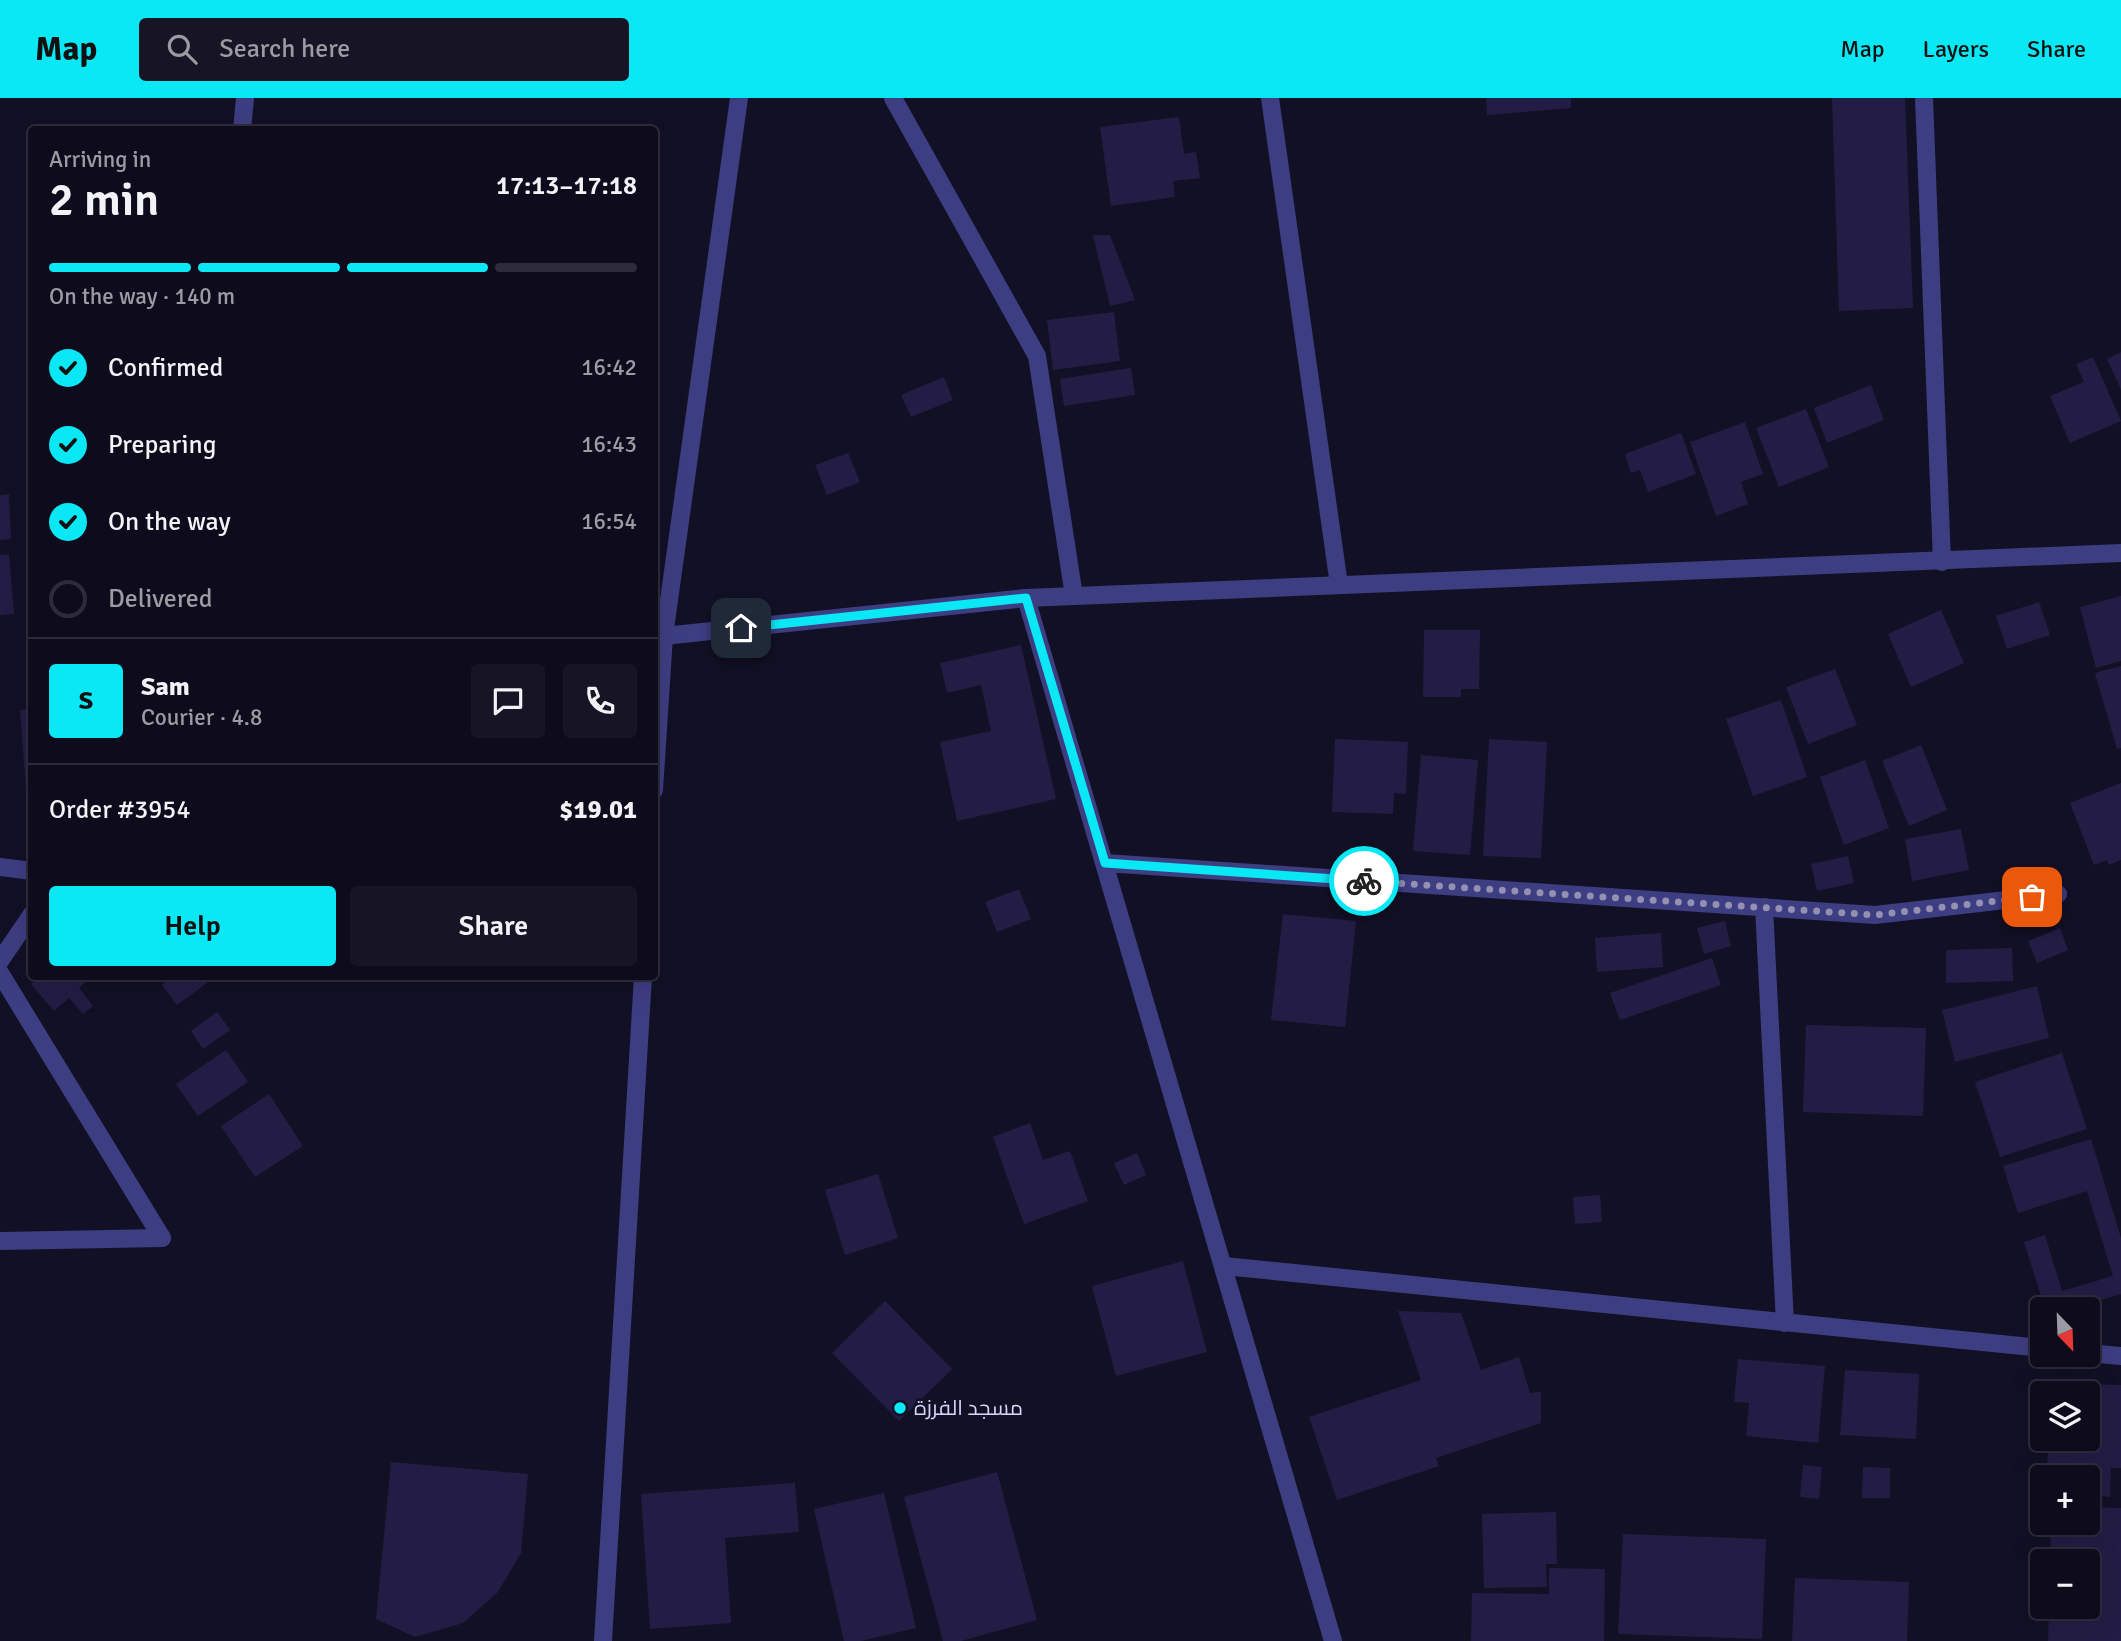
<!DOCTYPE html>
<html lang="en">
<head>
<meta charset="utf-8">
<style>
  body { margin:0; font-family:Signika,Cairo,sans-serif; background:#171525; color:#f1f3f6; height:100vh; display:flex; flex-direction:column; font-size:26px; white-space:nowrap }
  * { box-sizing:border-box; margin:0 }
  p { font-size:23px; color:#9b9ba3 }
  .icon { flex:none; width:38px; height:38px; fill:none; stroke:currentColor; stroke-width:2; stroke-linecap:round; stroke-linejoin:round }
  .map { position:relative; flex:1; overflow:hidden }
  .drawer { position:absolute; left:28px; top:28px; width:630px; height:854px; display:flex; flex-direction:column; background:#0e0c1c; border-radius:7px; box-shadow:0 7px 28px #0002,0 0 0 2px #2e2c3b }
  .drawer>* { flex:none }
  .needle { width:46px; rotate:157deg }
  .tools { position:absolute; left:2030px; top:1199px; display:grid; gap:14px }
  .tools a { display:grid; place-items:center; width:70px; height:70px; border-radius:7px; background:#0e0c1c; box-shadow:0 7px 28px #0002,0 0 0 2px #2e2c3b; font-size:35px }
  .pin { position:absolute; display:grid; place-items:center; width:60px; height:60px; color:#fff; margin:-30px; border-radius:14px; box-shadow:0 4px 10px #0006 }
  .courier { position:absolute; display:grid; place-items:center; width:70px; height:70px; margin:-35px; border:5px solid #0ae8f5; border-radius:50%; background:#fff; color:#222; box-shadow:0 2px 9px #0007 }
  .headline em { font-style:normal; font-weight:600 }
  .headline div { display:flex; flex-direction:column-reverse }
  .headline { display:flex; align-items:center; justify-content:space-between; height:119px; padding:0 21px }
  h1 { font-size:46px; font-weight:600; line-height:52px }
  .bar { display:grid; grid-template-columns:repeat(4,1fr); gap:10px 7px; align-content:center; height:84px; padding:0 21px }
  .bar i { height:9px; border-radius:5px; background:#2e2c3b }
  .bar .on { background:#0ae8f5 }
  .bar p { grid-column:span 4 }
  .line { display:flex; align-items:center; gap:18px; padding:0 21px; border-top:2px solid #2e2c3b }
  .line div { flex:1 }
  .round { display:grid; place-items:center; flex:none; width:74px; height:74px; border-radius:7px; background:#171525 }
  ol { padding:0 21px; list-style:none }
  li { display:flex; align-items:center; gap:21px; height:77px }
  li p { margin-inline-start:auto }
  li .icon { padding:7px; border-radius:50%; background:#0ae8f5; color:#111; stroke-width:4 }
  li:last-child { color:#9b9ba3 }
  li i { width:38px; height:38px; border:4px solid #2e2c3b; border-radius:50% }
  .cta { display:flex; gap:14px; margin-top:auto; padding:14px 21px }
  .cta a { flex:1; height:80px; border-radius:7px; background:#0ae8f5; color:#111; font-size:28px; font-weight:600; line-height:80px; text-align:center }
  .cta a+a { background:#171525; color:#f1f3f6 }
  header { display:flex; align-items:center; gap:42px; box-sizing:border-box; height:98px; padding:0 35px; background:#0ae8f5; color:#111 }
  header strong { font-size:33px }
  nav { display:flex; gap:38px; margin-inline-start:auto; font-size:24px }
  .search { width:490px; height:63px; background:#171525; display:flex; align-items:center; gap:18px; box-sizing:border-box; padding:0 24px; border-radius:7px; color:#9b9ba3; font-size:26px }
  .map>svg:first-child { display:block }
</style>
</head>
<body>
<header>
<strong>Map</strong>
<div class="search"><svg class="icon" aria-label="search" viewBox="0 0 24 24"><circle cx="10" cy="10" r="6"/><path d="M15 15l6 6"/></svg>Search here</div>
<nav><a>Map</a><a>Layers</a><a>Share</a></nav>
</header>
<div class="map">
<svg width="2121" height="1543" viewBox="0 0 2121 1543">
  <rect width="100%" height="100%" fill="#121025"/>
  <g fill="#231d45">
    <path d="M1486,0H1571V10L1487,17Z"/>
    <path d="M1832,0H1905L1913,210L1839,213Z"/>
    <path d="M1179,19L1184,56L1196,54L1200,80L1173,83L1175,99L1111,108L1100,29Z"/>
    <path d="M1093,137H1110L1135,202L1110,208Z"/>
    <path d="M1114,214L1120,263L1053,272L1047,222Z"/>
    <path d="M2121,254V292L2107,261Z"/>
    <path d="M2093,259L2121,323L2070,345L2050,298L2084,284L2076,266Z"/>
    <path d="M1131,270L1135,297L1064,308L1060,281Z"/>
    <path d="M944,279L953,302L911,319L901,297Z"/>
    <path d="M1871,287L1884,322L1827,345L1814,310Z"/>
    <path d="M1806,311L1829,369L1779,389L1756,330Z"/>
    <path d="M1745,324L1763,376L1741,384L1748,406L1716,418L1690,344Z"/>
    <path d="M1681,335L1696,376L1648,394L1640,372L1631,375L1625,356Z"/>
    <path d="M848,355L860,384L827,397L815,367Z"/>
    <path d="M9,396L11,441L0,442V397Z"/>
    <path d="M9,456L14,516L0,517V457Z"/>
    <path d="M2121,498V563L2096,570L2080,509Z"/>
    <path d="M2039,504L2050,537L2007,551L1996,518Z"/>
    <path d="M1941,512L1964,565L1911,589L1888,536Z"/>
    <path d="M1424,532H1480L1479,591H1461V599H1423Z"/>
    <path d="M1021,547L1056,701L957,723L940,644L991,633L981,587L947,595L940,565Z"/>
    <path d="M2121,568V650L2117,651L2095,575Z"/>
    <path d="M1835,571L1857,627L1808,646L1786,589Z"/>
    <path d="M1781,602L1807,679L1753,698L1726,621Z"/>
    <path d="M32,611V691L26,692L20,612Z"/>
    <path d="M1335,641L1408,644L1406,696L1394,695L1393,716L1332,714Z"/>
    <path d="M1489,641L1547,644L1541,760L1483,758Z"/>
    <path d="M1921,647L1947,712L1909,728L1882,663Z"/>
    <path d="M1421,657L1478,662L1470,757L1413,753Z"/>
    <path d="M1865,662L1889,730L1844,747L1820,679Z"/>
    <path d="M2121,685V762L2109,767L2107,762L2094,767L2070,705Z"/>
    <path d="M1961,731L1969,772L1912,783L1905,741Z"/>
    <path d="M1848,758L1854,785L1817,793L1811,766Z"/>
    <path d="M1019,791L1031,821L997,834L985,804Z"/>
    <path d="M1283,816L1356,823L1345,929L1271,922Z"/>
    <path d="M1725,823L1731,848L1704,856L1697,830Z"/>
    <path d="M2060,830L2068,852L2037,865L2028,843Z"/>
    <path d="M1661,835L1663,869L1597,874L1595,840Z"/>
    <path d="M2012,850L2013,883L1946,885V852Z"/>
    <path d="M1712,860L1721,887L1620,922L1610,895Z"/>
    <path d="M40,878H92L79,890L93,908L83,916L69,900L54,913L31,886Z"/>
    <path d="M173,878H209L211,882L177,907L162,887Z"/>
    <path d="M2037,888L2049,940L1955,964L1942,912Z"/>
    <path d="M217,914L230,932L203,951L191,933Z"/>
    <path d="M1806,927L1926,930L1923,1018L1803,1014Z"/>
    <path d="M226,952L248,984L198,1018L176,986Z"/>
    <path d="M2062,955L2087,1031L2000,1059L1975,984Z"/>
    <path d="M269,996L303,1048L255,1079L221,1028Z"/>
    <path d="M1030,1025L1043,1062L1070,1053L1088,1103L1024,1126L993,1039Z"/>
    <path d="M2091,1041L2121,1140V1196L2072,1211H2045L2024,1144L2045,1137L2062,1193L2113,1178L2087,1093L2018,1115L2003,1068Z"/>
    <path d="M1137,1055L1146,1077L1124,1087L1114,1065Z"/>
    <path d="M878,1076L898,1140L845,1157L825,1092Z"/>
    <path d="M1600,1097L1602,1124L1575,1126L1573,1099Z"/>
    <path d="M1183,1163L1207,1254L1116,1278L1092,1188Z"/>
    <path d="M885,1203L952,1271L899,1323L832,1255Z"/>
    <path d="M1398,1213L1461,1215L1481,1272L1519,1259L1530,1295L1541,1294V1325L1436,1360L1439,1368L1337,1402L1309,1319L1421,1282Z"/>
    <path d="M1738,1261L1825,1268L1818,1345L1746,1338L1749,1305L1734,1304Z"/>
    <path d="M1845,1272L1919,1276L1916,1341L1840,1337Z"/>
    <path d="M2050,1285L2121,1287V1370H2111L2110,1399L2088,1398V1379H2047L2048,1340H2088V1295H2050Z"/>
    <path d="M391,1364L528,1376L521,1455L498,1494L463,1525L415,1539L376,1521Z"/>
    <path d="M1803,1367L1822,1369L1819,1401L1800,1399Z"/>
    <path d="M1863,1369L1890,1370V1400H1862Z"/>
    <path d="M997,1374L1037,1522L961,1543H943L904,1399Z"/>
    <path d="M795,1385L799,1434L725,1440L731,1525L650,1531L641,1396Z"/>
    <path d="M884,1395L916,1530L861,1543H844L814,1411Z"/>
    <path d="M2088,1409L2121,1410V1543H2048L2049,1508H2088V1463H2050L2051,1424H2088Z"/>
    <path d="M1556,1414L1557,1466H1546L1547,1489L1484,1490L1482,1416Z"/>
    <path d="M1623,1436L1766,1441L1762,1541L1618,1536Z"/>
    <path d="M1549,1470L1605,1471L1604,1543H1471L1472,1495L1549,1496Z"/>
    <path d="M1795,1480L1909,1484L1907,1543H1792Z"/>
  </g>
  <g fill="none" stroke-linecap="round" stroke-linejoin="round">
    <g stroke="#3d3d82" stroke-width="18">
      <path d="M893,0L1037,258L1074,498"/>
      <path d="M1270,0L1339,487"/>
      <path d="M1924,0L1942,464"/>
      <path d="M242,32L245,0"/>
      <path d="M664,538L1026,500"/>
      <path d="M654,692L664,538L739,0"/>
      <path d="M1105,765L1875,817L2058,796"/>
      <path d="M0,769L32,773"/>
      <path d="M1764,809L1785,1225"/>
      <path d="M0,863L32,816"/>
      <path d="M0,875L162,1140"/>
      <path d="M0,1143L162,1140"/>
      <path d="M1224,1168L2042,1250"/>
      <path d="M2088,1255L2121,1258"/>
      <path d="M603,1543L643,878"/>
      <path d="M1333,1543L1026,500L2121,455"/>
    </g>
  </g>
  <g fill="none" stroke-linecap="round" stroke-linejoin="round">
    <path stroke="#9390b1" stroke-width="7" stroke-dasharray="0 12.6" d="M1364,783L1875,817L2032,799"/>
    <path stroke="#0ae8f5" stroke-width="9" d="M741,530L1026,500L1105,765L1364,783"/>
  </g>
  <circle fill="#0ae8f5" stroke="#121025" stroke-width="2.5" cx="900" cy="1310" r="7"/>
  <g text-anchor="middle" dominant-baseline="central" stroke-width="5" stroke-linejoin="round" paint-order="stroke">
    <g font-size="21" fill="#d8d5fd" stroke="#121025" text-anchor="start">
      <text x="914" y="1310">مسجد الفرزة</text>
    </g>
  </g>
</svg>
<div class="tools">
<a><svg class="needle" viewBox="-14 -14 28 28"><path d="M0-13l5 13h-10z" fill="#e53935"/><path d="M0 13l5-13h-10z" fill="#9b9ba3"/></svg></a>
<a><svg class="icon" aria-label="layers" viewBox="0 0 24 24"><path d="M12 4l9 5-9 5-9-5zM3 14l9 5 9-5"/></svg></a>
<a>+</a>
<a>−</a>
</div>
<div class="pin" style="left:2032px;top:799px;background:#ea580c"><svg class="icon" aria-label="bag" viewBox="0 0 24 24"><path d="M5 8h14l-1 12H6zM9 8a3 3 0 0 1 6 0"/></svg></div>
<div class="pin" style="left:741px;top:530px;background:#1f2937"><svg class="icon" aria-label="home" viewBox="0 0 24 24"><path d="M3 11l9-7 9 7M6 9v11h12V9"/></svg></div>
<div class="courier" style="left:1364px;top:783px"><svg class="icon" aria-label="bike" viewBox="0 0 24 24"><circle cx="6" cy="16" r="4"/><circle cx="18" cy="16" r="4"/><path d="M6 16l4-8h5l3 8M10 8l3 8H6M13 5h3"/></svg></div>
<section class="drawer">
<div class="headline"><div><h1>2 min</h1><p>Arriving in</p></div><em>17:13–17:18</em></div>
<div class="bar"><i class="on"></i><i class="on"></i><i class="on"></i><i></i><p>On the way · 140 m</p></div>
<ol>
<li><svg class="icon" aria-label="check" viewBox="0 0 24 24"><path d="M5 12l5 5 9-10"/></svg>Confirmed<p>16:42</p></li>
<li><svg class="icon" aria-label="check" viewBox="0 0 24 24"><path d="M5 12l5 5 9-10"/></svg>Preparing<p>16:43</p></li>
<li><svg class="icon" aria-label="check" viewBox="0 0 24 24"><path d="M5 12l5 5 9-10"/></svg>On the way<p>16:54</p></li>
<li><i></i>Delivered</li>
</ol>
<div class="line" style="height:126px"><b class="round" style="background:#0ae8f5;color:#111">S</b><div><b>Sam</b><p>Courier · 4.8</p></div><a class="round"><svg class="icon" aria-label="chat" viewBox="0 0 24 24"><path d="M4 5h16v11H9l-5 4z"/></svg></a><a class="round"><svg class="icon" aria-label="phone" viewBox="0 0 24 24"><path d="M5 4h4l2 5-3 2q2 4 5 5l2-3 5 2v4C11 20 4 13 5 4z"/></svg></a></div>
<div class="line" style="height:91px"><div>Order #3954</div><b>$19.01</b></div>
<div class="cta"><a>Help</a><a>Share</a></div>
</section>
</div>
</body>
</html>
